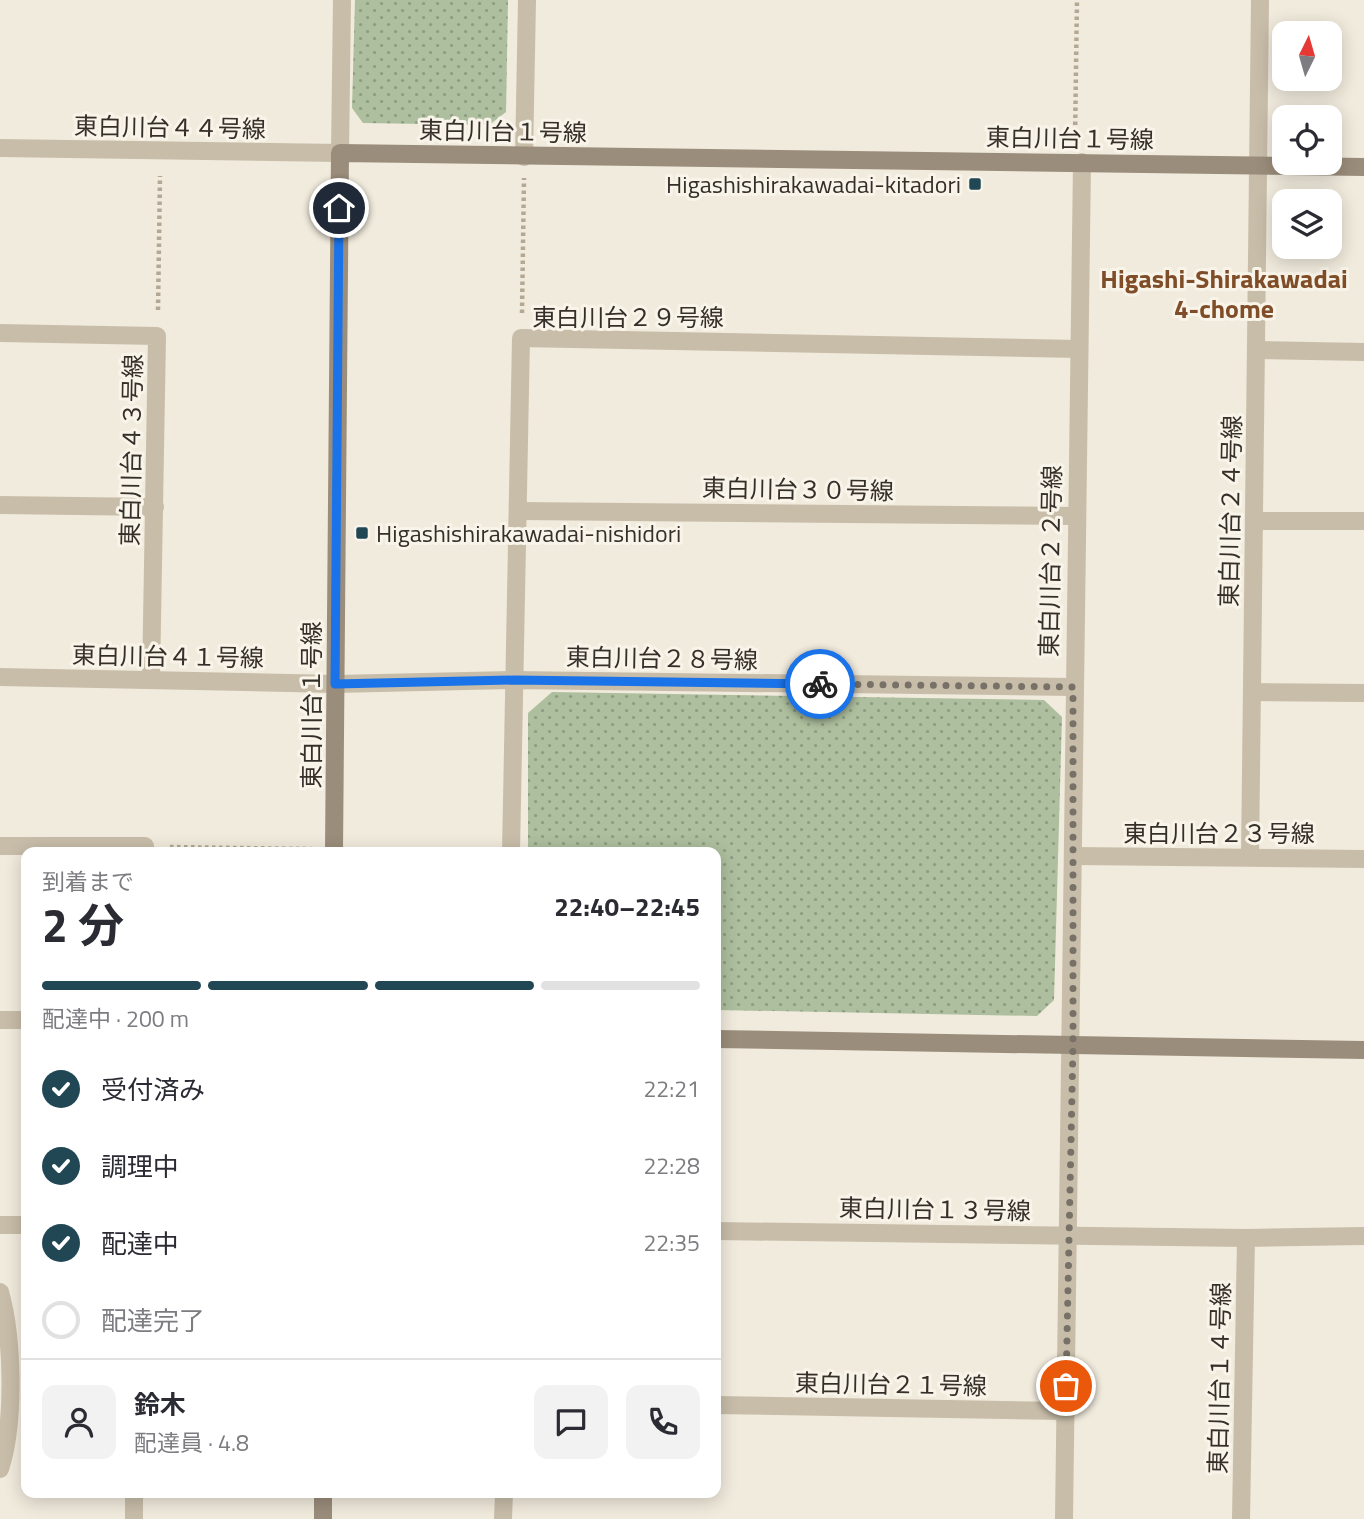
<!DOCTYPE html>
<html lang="ja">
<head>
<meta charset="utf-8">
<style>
  body { margin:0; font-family:"Titillium Web","Noto Sans JP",sans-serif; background:#f2f2f3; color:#2b2b33; height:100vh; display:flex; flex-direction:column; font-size:26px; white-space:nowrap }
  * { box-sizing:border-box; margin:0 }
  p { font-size:23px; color:#7c7c81 }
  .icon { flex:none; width:38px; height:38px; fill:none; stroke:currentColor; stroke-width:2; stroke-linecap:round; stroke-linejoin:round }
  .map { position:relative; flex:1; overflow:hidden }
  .panel { position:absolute; left:21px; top:847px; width:700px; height:651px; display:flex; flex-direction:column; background:#fff; border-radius:14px; box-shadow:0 4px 18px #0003 }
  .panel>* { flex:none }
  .needle { width:46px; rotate:5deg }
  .fabs { position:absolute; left:1272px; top:21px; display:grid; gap:14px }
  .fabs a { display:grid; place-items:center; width:70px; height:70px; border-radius:14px; background:#fff; box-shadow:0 4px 18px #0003; font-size:35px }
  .pin { position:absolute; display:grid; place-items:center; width:60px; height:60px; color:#fff; margin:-30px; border:4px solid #fff; border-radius:50%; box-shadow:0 2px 7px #0007 }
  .courier { position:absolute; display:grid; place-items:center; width:70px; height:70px; margin:-35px; border:5px solid #1a73e8; border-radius:50%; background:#fff; color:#222; box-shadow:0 2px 9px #0007 }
  .head em { font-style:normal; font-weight:700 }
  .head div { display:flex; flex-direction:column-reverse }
  .head { display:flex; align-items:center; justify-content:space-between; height:119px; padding:0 21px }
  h1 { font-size:46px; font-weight:700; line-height:52px }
  .bar { display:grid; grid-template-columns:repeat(4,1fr); gap:10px 7px; align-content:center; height:84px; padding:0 21px }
  .bar i { height:9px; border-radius:5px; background:#e1e1e2 }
  .bar .selected { background:#214754 }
  .bar p { grid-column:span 4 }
  .line { display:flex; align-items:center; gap:18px; padding:0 21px; border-top:2px solid #e1e1e2 }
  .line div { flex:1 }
  .round { display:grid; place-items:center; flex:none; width:74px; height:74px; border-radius:14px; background:#f2f2f3 }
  ol { padding:0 21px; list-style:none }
  li { display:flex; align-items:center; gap:21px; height:77px }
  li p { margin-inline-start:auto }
  li .icon { padding:7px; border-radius:50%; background:#214754; color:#fff; stroke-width:4 }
  li:last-child { color:#7c7c81 }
  li i { width:38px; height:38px; border:4px solid #e1e1e2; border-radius:50% }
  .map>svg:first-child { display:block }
</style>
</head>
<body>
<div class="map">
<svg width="1364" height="1519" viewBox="0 0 1364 1519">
  <defs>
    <pattern id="green-dots" width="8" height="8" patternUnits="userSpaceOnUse" patternTransform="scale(1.75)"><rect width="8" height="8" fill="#adbf9e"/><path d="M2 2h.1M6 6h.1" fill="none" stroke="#8e9c81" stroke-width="1.8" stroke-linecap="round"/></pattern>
  </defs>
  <rect width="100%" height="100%" fill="#f1ebdd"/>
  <g fill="url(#green-dots)">
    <path d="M355,0H508L506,112L489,125L363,123L352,108Z"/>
    <path d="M552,692L1044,700L1062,717L1054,1000L1037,1016L716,1010V852H528V713Z"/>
  </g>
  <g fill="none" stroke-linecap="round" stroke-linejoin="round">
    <g stroke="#b4a894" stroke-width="4.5" stroke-dasharray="3.5 3.5" stroke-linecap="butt">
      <path d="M1075,139L1077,0"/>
      <path d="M158,310L160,176"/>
      <path d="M522,313L524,178"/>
      <path d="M170,847L312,849"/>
    </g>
    <g stroke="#c8bda9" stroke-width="18">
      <path d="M0,148L340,153L342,0"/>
      <path d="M524,157L527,0"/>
      <path d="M0,333L157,336L151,679"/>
      <path d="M1256,350L1364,352"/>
      <path d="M0,505L155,507"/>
      <path d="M519,511L1076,516"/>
      <path d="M1254,521H1364"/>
      <path d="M0,677L336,684L514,680L1073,687"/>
      <path d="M1252,692L1364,693"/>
      <path d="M0,846H145L144,852"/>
      <path d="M511,852L521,338L1078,349"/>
      <path d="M1073,856L1364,859"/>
      <path d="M1250,857L1260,0"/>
      <path d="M0,1020H26"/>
      <path d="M0,1225H26"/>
      <path d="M716,1231L1246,1238L1364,1236"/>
      <path d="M0,1292C13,1338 15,1423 0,1469"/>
      <path d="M716,1405L1066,1411"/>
      <path d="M134,1519V1493"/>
      <path d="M503,1519L504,1493"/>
      <path d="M1064,1519C1073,1067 1073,614 1082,162"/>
      <path d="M1241,1519L1246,1238"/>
    </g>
    <g stroke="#9b8d7b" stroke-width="18">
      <path d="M334,852L340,153L1364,167"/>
      <path d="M716,1039L1364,1050"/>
      <path d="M323,1519V1493"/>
    </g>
  </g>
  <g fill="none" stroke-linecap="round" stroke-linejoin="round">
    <path stroke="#777168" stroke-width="7" stroke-dasharray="0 12.6" d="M820,684L1073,687V1044L1066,1386"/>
    <path stroke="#1a73e8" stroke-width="9" d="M339,208L335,684L514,680L820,684"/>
  </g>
  <g fill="#214754" stroke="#f8f4e9" stroke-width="2.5">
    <rect x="968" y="177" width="14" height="14" rx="3.5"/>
    <rect x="355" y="526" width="14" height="14" rx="3.5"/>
  </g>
  <g text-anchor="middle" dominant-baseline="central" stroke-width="6" stroke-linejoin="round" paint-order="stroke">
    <g font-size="24" fill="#362f29" stroke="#f8f4e9">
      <text transform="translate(170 127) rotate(1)">東白川台４４号線</text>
      <text transform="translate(503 131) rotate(1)">東白川台１号線</text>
      <text transform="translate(1070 138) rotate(1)">東白川台１号線</text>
      <text x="628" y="317">東白川台２９号線</text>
      <text transform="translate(131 450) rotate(-89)">東白川台４３号線</text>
      <text transform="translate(798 489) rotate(1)">東白川台３０号線</text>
      <text transform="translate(1230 511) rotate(-89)">東白川台２４号線</text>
      <text transform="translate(1050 561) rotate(-89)">東白川台２２号線</text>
      <text transform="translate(168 656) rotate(1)">東白川台４１号線</text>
      <text transform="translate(662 658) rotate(1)">東白川台２８号線</text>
      <text transform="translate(311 705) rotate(-90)">東白川台１号線</text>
      <text x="1219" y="833">東白川台２３号線</text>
      <text transform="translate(935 1209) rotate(1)">東白川台１３号線</text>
      <text transform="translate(1219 1378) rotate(-89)">東白川台１４号線</text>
      <text transform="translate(891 1384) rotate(1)">東白川台２１号線</text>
    </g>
    <g font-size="24" fill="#362f29" stroke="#f8f4e9" text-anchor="end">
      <text x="961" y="184">Higashishirakawadai-kitadori</text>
      <text x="376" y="533" text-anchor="start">Higashishirakawadai-nishidori</text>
    </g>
    <g font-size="26" font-weight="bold" fill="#7f4d27" stroke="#f8f4e9">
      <text x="1224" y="278">Higashi-Shirakawadai<tspan x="1224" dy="30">4-chome</tspan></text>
    </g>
  </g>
</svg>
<div class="fabs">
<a><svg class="needle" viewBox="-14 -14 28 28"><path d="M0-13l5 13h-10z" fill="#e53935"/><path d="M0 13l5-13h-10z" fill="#7c7c81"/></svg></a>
<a><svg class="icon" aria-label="locate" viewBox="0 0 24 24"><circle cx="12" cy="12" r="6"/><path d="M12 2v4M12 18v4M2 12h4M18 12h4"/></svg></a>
<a><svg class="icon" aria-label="layers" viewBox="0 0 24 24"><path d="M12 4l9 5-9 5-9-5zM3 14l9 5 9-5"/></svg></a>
</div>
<div class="pin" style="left:1066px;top:1386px;background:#ea580c"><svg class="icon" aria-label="bag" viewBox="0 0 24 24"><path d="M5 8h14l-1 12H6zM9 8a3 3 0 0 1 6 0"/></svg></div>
<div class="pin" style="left:339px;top:208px;background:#1f2937"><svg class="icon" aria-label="home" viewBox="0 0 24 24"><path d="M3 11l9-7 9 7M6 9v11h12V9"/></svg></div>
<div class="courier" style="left:820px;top:684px"><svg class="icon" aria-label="bike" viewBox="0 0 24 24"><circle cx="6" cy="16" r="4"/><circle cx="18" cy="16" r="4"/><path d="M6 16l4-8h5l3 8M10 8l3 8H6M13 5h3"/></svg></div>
<section class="panel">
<div class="head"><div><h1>2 分</h1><p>到着まで</p></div><em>22:40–22:45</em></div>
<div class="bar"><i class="selected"></i><i class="selected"></i><i class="selected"></i><i></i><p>配達中 · 200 m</p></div>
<ol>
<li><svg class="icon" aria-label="check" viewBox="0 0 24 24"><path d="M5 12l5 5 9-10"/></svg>受付済み<p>22:21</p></li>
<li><svg class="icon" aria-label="check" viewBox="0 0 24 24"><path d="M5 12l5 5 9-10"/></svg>調理中<p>22:28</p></li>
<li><svg class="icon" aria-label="check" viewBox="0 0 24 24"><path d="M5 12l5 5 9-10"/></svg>配達中<p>22:35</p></li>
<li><i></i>配達完了</li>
</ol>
<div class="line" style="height:126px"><a class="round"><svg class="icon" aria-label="person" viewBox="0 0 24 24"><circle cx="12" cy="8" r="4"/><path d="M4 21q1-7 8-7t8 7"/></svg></a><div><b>鈴木</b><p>配達員 · 4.8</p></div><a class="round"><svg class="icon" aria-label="chat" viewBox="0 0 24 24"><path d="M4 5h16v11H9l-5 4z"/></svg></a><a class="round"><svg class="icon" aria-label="phone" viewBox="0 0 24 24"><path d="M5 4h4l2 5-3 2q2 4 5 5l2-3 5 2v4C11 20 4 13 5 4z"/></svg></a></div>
</section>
</div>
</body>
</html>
